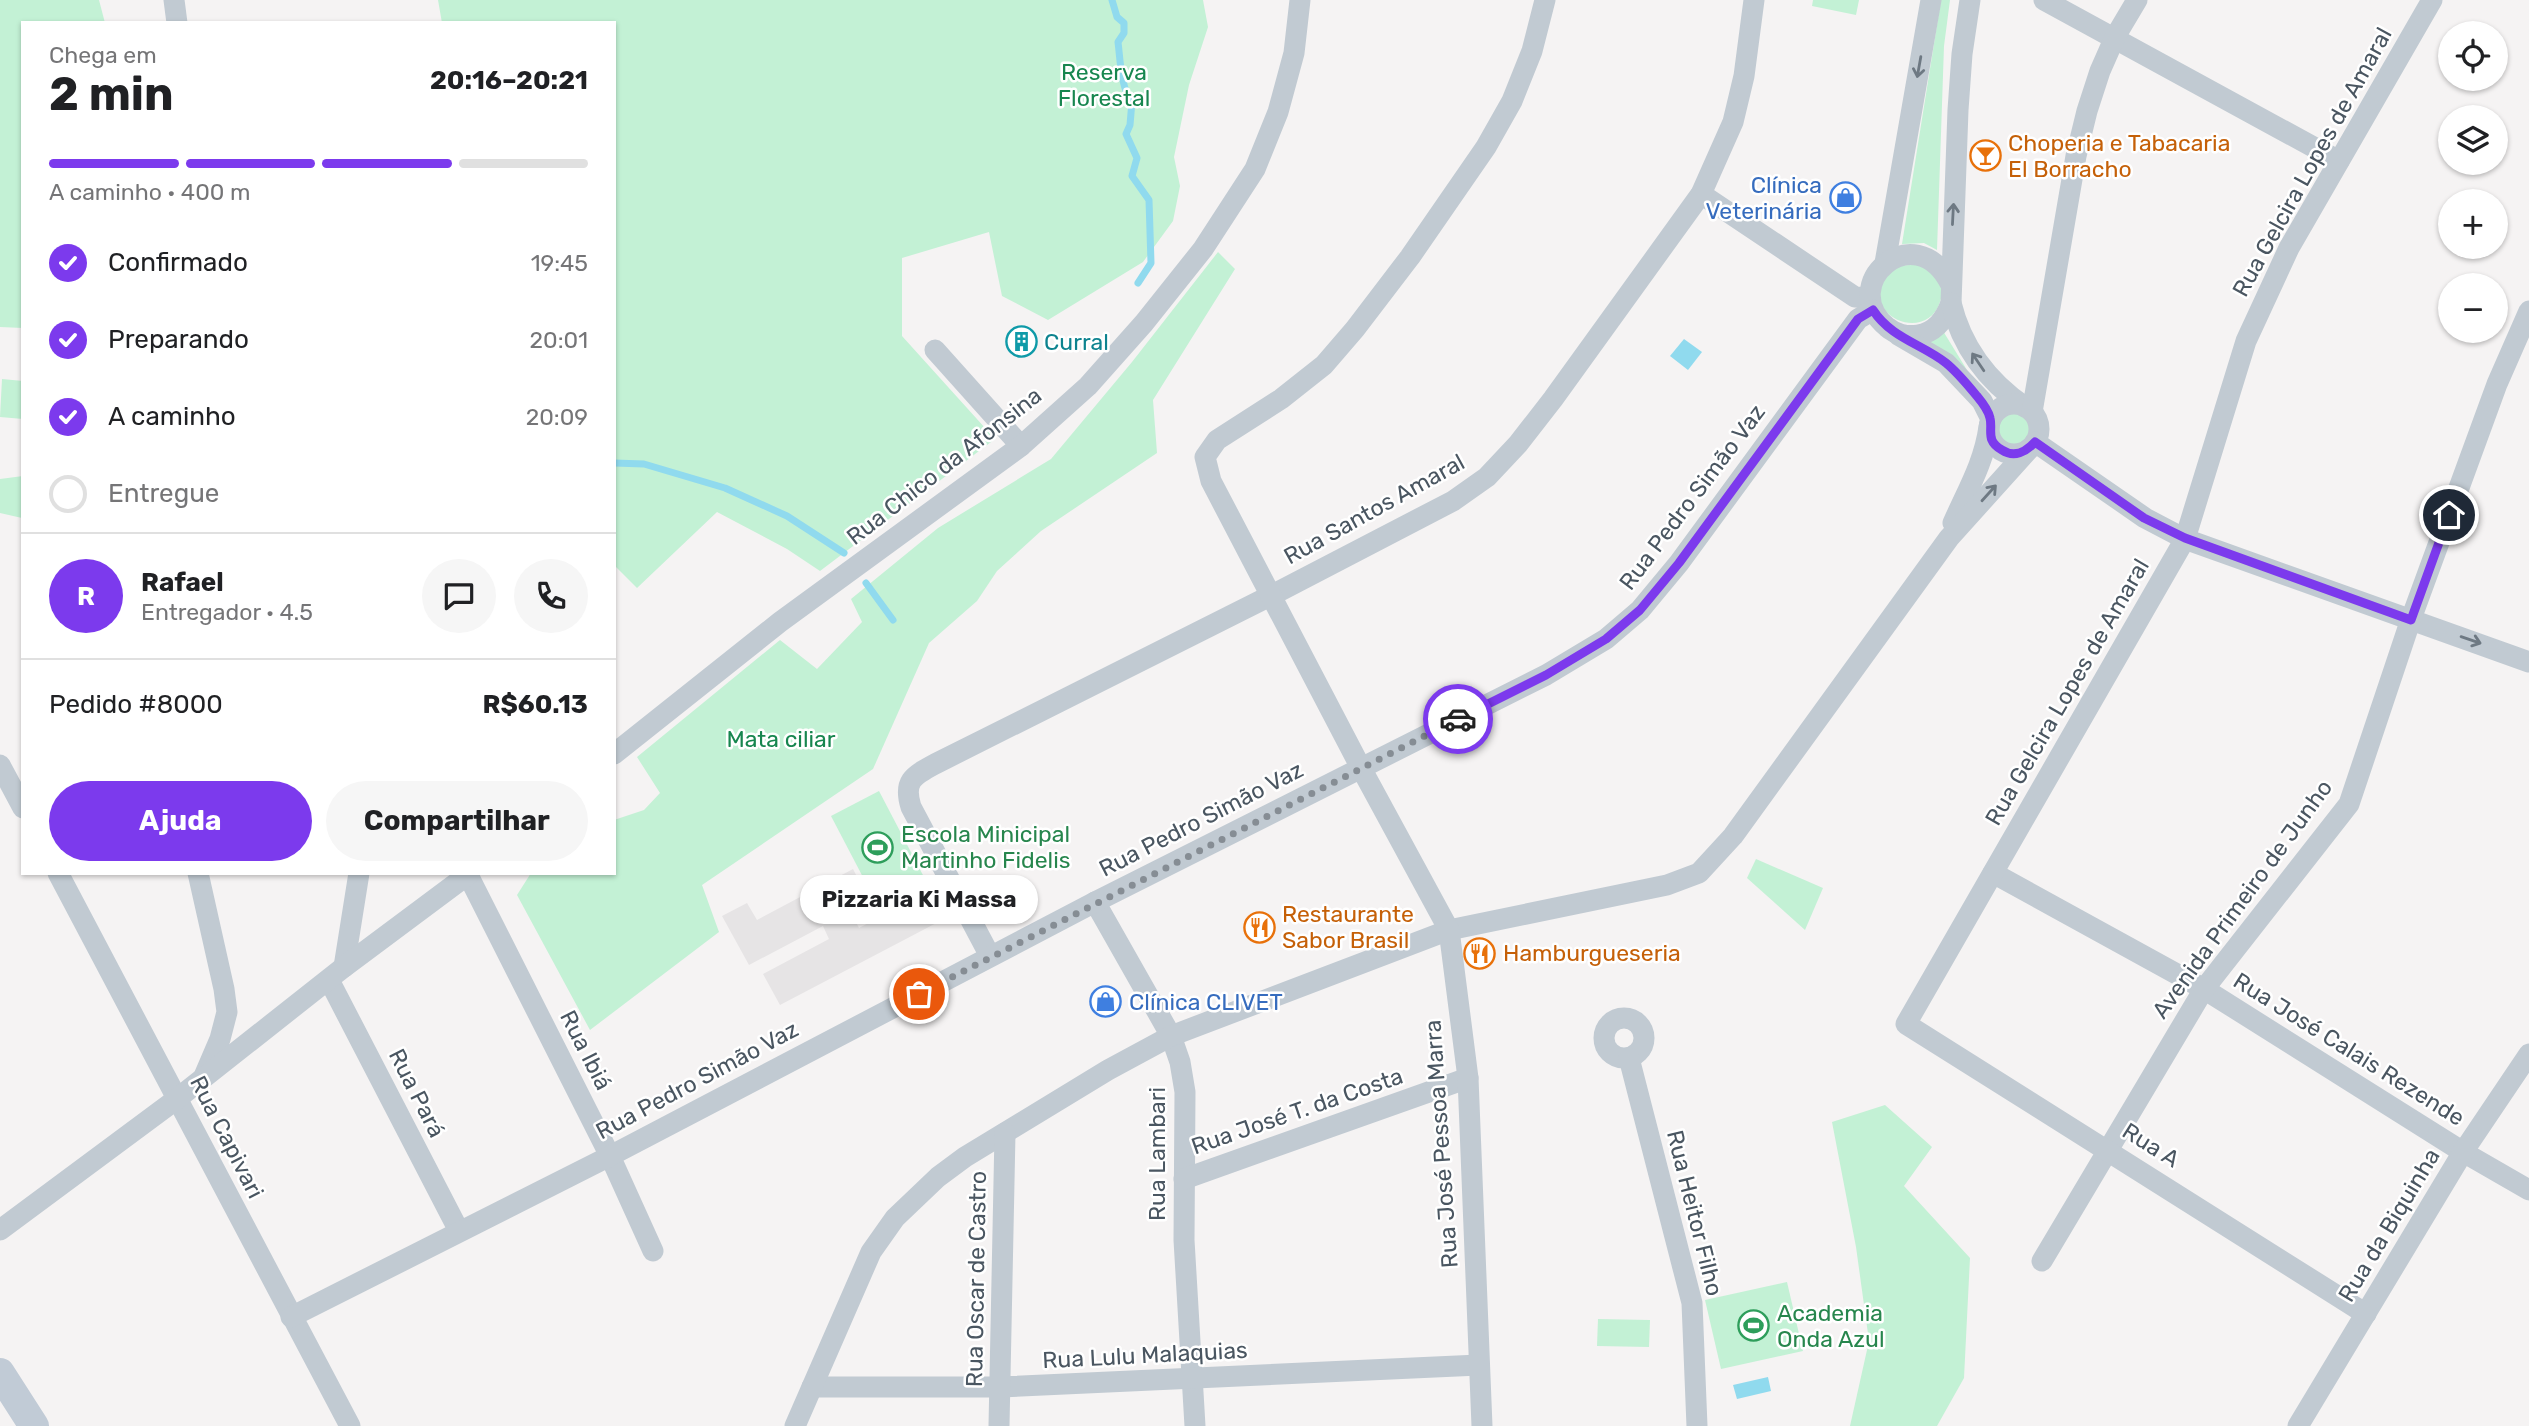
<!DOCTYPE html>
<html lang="pt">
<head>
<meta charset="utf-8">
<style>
  body { margin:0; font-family:Rubik,sans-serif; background:#f6f6f6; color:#202124; height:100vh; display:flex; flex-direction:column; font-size:26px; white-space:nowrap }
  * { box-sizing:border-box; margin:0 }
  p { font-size:23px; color:#757577 }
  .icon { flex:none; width:38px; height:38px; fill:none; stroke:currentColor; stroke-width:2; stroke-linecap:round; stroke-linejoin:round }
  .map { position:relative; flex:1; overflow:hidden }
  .details { position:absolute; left:21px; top:21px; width:595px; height:854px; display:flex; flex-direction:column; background:#fff; border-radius:0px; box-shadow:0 2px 5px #0004 }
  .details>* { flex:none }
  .controls { position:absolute; left:2438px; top:21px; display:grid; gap:14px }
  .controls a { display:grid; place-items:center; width:70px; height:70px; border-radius:50%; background:#fff; box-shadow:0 2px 5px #0004; font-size:35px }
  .pin { position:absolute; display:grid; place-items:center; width:60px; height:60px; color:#fff; margin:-30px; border:4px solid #fff; border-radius:50%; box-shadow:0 2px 7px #0007 }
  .courier { position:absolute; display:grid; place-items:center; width:70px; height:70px; margin:-35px; border:5px solid #7c3aed; border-radius:50%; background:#fff; color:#222; box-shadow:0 2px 9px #0007 }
  .bubble { position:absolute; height:49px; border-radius:24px; background:#fff; box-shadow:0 2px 5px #0004; font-size:23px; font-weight:700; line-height:49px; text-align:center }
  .head em { font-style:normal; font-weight:700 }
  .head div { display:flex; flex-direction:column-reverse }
  .head { display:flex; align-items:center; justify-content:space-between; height:119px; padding:0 28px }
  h1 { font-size:46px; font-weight:700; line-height:52px }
  .bar { display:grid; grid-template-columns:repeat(4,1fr); gap:10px 7px; align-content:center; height:84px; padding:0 28px }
  .bar i { height:9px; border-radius:5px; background:#e0e0e0 }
  .bar .current { background:#7c3aed }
  .bar p { grid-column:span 4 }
  .line { display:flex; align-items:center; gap:18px; padding:0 28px; border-top:2px solid #e0e0e0 }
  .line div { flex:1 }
  .round { display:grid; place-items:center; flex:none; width:74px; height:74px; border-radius:37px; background:#f6f6f6 }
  ol { padding:0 28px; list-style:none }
  li { display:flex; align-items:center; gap:21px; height:77px }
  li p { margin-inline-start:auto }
  li .icon { padding:7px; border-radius:50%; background:#7c3aed; color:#fff; stroke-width:4 }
  li:last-child { color:#757577 }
  li i { width:38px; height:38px; border:4px solid #e0e0e0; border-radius:50% }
  .button { display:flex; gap:14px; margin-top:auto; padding:14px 28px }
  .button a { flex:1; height:80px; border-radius:42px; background:#7c3aed; color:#fff; font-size:28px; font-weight:700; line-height:80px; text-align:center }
  .button a+a { background:#f6f6f6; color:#202124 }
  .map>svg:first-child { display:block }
</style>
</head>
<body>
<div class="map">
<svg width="2529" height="1426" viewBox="0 0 2529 1426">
  <rect width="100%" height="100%" fill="#f5f3f3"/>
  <path fill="#e6e4e5" d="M853,869L869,900L850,910L859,928L929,891L944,919L780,1005L763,974L829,939L823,926L749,965L722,916L747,903L757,920Z"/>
  <g fill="#c3f1d5">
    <path d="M0,0H99L105,23H23V328L0,327Z"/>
    <path d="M438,0H1203L1208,27L1189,85L1174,157L1180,186L1173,221L1143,262L1048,320L1002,296L989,232L902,258V336L995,439L820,571L787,549L717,512L637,588L614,565V23H442Z"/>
    <path d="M1813,0H1859L1856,15L1812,6Z"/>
    <path d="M1941,0H1950L1944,46L1937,250L1924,243L1902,244Z"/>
    <path d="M1218,252L1235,269L1153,400L1157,453L1041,531L997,571L977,601L929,643L873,769L702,885L719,932L590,1030L517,895L531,873H614V820L644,810L660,793L637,757L780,640L817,669L862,622L851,599L938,528L1051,459L1132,362Z"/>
    <path d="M1924,264C1929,271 1937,278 1941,286C1943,291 1942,297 1940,302C1927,342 1867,319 1882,283C1884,276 1891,271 1895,266Z"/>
    <path d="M1943,331L1967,370L1929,342Z"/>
    <path d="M2,379L23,381V419L0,417Z"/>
    <circle cx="2014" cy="429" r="18"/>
    <path d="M23,476V528L22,518L0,513V479Z"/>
    <path d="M879,791L925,879L877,904L831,816Z"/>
    <path d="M1756,859L1823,888L1805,930L1747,878Z"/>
    <path d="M1885,1105L1932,1147L1904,1186L1970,1258L1964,1378L1937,1426H1850L1869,1341L1856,1247L1832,1122Z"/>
    <path d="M1787,1282L1803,1351L1721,1369L1705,1300Z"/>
    <path d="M1598,1319L1650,1320L1649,1347L1597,1346Z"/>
  </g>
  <g fill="#90daee">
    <path d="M1684,339L1702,352L1688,370L1670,356Z"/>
    <path d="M1768,1377L1771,1391L1737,1399L1733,1385Z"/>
  </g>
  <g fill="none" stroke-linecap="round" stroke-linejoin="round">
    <g stroke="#90daee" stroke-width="7">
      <path d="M1112,0L1117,17L1124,23V33L1118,42C1120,57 1121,91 1132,101L1130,125L1126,134L1137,158L1132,176L1149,200L1151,263L1138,283"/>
      <path d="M614,463L644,464L725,488L787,516L844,553"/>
      <path d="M866,583L893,620"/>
    </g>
    <g stroke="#c1cad2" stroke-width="21">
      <path d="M174,0L177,23"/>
      <path d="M2044,0L2339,161"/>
      <path d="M1701,194L1855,297L1870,298"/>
      <path d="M1885,263L1931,0"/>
      <path d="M1950,283C1914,215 1836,285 1887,327C1895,334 1907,337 1918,335C1936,332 1945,319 1951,303L1958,110L1962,54L1970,0"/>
      <path d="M1951,303C1962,348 1987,381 2025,407"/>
      <path d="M1898,335L1946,363L1982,401L1991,419"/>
      <path d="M935,350L1021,446"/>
      <circle cx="2014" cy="429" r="25"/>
      <path d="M2032,412L2076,156L2087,111L2100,71L2115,37L2137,0"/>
      <path d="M2035,442L2145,518L2185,539L2529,662"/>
      <path d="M1953,523C1967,491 1984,463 1989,427"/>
      <path d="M614,754L780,622L1021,446L1088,386L1144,323L1203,249L1255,169L1278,112L1294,53L1300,0"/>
      <path d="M0,765L23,808"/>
      <path d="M58,873L350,1426"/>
      <path d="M198,873L224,989L227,1012L220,1039L205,1074"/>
      <path d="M1993,873L2204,989L2463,1152L2529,1190"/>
      <path d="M468,875L610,1156L653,1251"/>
      <path d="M1095,902L1171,1036L1180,1062L1185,1092L1184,1240L1195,1426"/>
      <path d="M990,956L911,807C903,781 913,776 935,764L1272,595L1453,501L1487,477L1518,444L1553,399L1701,194L1733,122L1744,76L1754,0"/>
      <path d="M344,967L359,873"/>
      <path d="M329,980L459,1231"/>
      <circle cx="1624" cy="1038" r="20"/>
      <path d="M1629,1058L1692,1303L1697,1426"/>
      <path d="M1184,1179L1468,1078"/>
      <path d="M0,1230L178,1098L344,967L470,873"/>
      <path d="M2042,1261L2204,989L2349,804L2411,619L2497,384L2529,311"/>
      <path d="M2366,1314L1906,1024L2185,539L2246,341L2289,248L2432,0"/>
      <path d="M291,1317L610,1156L1095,902L1546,675L1606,639L1640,610L1679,563L1858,319L1873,310"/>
      <path d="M812,1387H1000L1479,1365"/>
      <path d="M795,1426L871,1252L895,1218L938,1177L965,1157L1108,1070L1171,1036L1449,930L1667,885L1699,873L1733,836L1949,538L2030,448"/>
      <path d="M999,1426L1005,1133"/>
      <path d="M1482,1426L1468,1078L1449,930L1361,768L1211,481L1205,457L1217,440L1281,399L1324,365L1355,329L1410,257L1486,147L1512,101L1532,51L1545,0"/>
      <path d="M2298,1426L2463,1152L2529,1054"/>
    </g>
    <path stroke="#c1cbd6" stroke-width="30" d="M0,1373L34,1426"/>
  </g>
  <defs><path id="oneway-shaft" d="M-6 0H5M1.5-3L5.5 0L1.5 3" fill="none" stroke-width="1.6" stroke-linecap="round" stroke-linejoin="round" transform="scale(1.75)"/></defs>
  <g stroke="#6e7983">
    <use href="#oneway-shaft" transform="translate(1919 67) rotate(100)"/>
    <use href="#oneway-shaft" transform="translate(1953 214) rotate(-87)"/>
    <use href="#oneway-shaft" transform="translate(1978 362) rotate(-124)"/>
    <use href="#oneway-shaft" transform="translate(1989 493) rotate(-48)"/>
    <use href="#oneway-shaft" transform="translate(2471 640) rotate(19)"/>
  </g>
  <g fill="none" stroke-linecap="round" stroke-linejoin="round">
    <path stroke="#868d94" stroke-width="7" stroke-dasharray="0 12.6" d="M919,994L1458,719"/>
    <path stroke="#7c3aed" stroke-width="9" d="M1458,719L1546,675L1606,639L1640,610L1679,563L1858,319L1873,310C1891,338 1922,344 1946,363C1957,372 1967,384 1976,395C1981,401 1988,409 1990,418C1993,430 1985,441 2002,450C2014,458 2026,452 2035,442L2144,518L2185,538L2389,612L2411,620L2449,515"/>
  </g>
  <defs>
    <symbol id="bar-ring" viewBox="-11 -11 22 22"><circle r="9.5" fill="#fff" stroke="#e8710a" stroke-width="1.5"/><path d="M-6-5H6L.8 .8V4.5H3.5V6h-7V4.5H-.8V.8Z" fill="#e8710a"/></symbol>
    <symbol id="shop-ring" viewBox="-11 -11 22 22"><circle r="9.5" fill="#fff" stroke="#3f7fe0" stroke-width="1.5"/><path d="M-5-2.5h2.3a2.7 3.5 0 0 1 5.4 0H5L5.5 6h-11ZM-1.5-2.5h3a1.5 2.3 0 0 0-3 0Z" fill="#3f7fe0"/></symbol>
    <symbol id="building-ring" viewBox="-11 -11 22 22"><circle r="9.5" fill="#fff" stroke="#0f9aa8" stroke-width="1.5"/><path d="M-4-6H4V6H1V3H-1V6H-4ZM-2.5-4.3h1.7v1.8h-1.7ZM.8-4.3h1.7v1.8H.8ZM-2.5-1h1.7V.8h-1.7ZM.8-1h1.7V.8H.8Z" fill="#0f9aa8"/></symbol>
    <symbol id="stadium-ring" viewBox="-11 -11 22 22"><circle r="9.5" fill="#fff" stroke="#2e9e5b" stroke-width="1.5"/><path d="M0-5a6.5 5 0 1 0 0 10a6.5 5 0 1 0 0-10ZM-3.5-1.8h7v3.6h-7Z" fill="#2e9e5b"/></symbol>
    <symbol id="restaurant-ring" viewBox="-11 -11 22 22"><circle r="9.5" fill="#fff" stroke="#e8710a" stroke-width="1.5"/><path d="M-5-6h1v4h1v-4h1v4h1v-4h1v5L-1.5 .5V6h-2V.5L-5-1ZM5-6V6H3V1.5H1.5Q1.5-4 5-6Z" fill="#e8710a"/></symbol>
  </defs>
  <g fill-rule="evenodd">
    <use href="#bar-ring" x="1968" y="138" width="35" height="35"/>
    <use href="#shop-ring" x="1828" y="180" width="35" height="35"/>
    <use href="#building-ring" x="1004" y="324" width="35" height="35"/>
    <use href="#stadium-ring" x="860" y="830" width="35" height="35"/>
    <use href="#restaurant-ring" x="1242" y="910" width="35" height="35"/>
    <use href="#restaurant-ring" x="1462" y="936" width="35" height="35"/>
    <use href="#shop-ring" x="1088" y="984" width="35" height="35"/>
    <use href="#stadium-ring" x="1736" y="1308" width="35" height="35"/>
  </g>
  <g text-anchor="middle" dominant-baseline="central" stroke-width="5" stroke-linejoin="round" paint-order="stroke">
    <g font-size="23" fill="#17864f" stroke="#fff">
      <text x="1104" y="72">Reserva<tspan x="1104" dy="26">Florestal</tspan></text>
      <text x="781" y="739">Mata ciliar</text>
    </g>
    <g font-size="23" fill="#c56008" stroke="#fff" text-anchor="start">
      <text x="2008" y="143">Choperia e Tabacaria<tspan x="2008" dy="26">El Borracho</tspan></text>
      <text x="1282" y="914">Restaurante<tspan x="1282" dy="26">Sabor Brasil</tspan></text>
      <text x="1503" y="953">Hamburgueseria</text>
    </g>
    <g font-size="23" fill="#4a5661" stroke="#fff">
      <text transform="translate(2312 162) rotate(-61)">Rua Gelcira Lopes de Amaral</text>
      <text transform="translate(944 466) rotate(-38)">Rua Chico da Afonsina</text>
      <text transform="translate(1692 497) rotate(-53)">Rua Pedro Simão Vaz</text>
      <text transform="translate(1374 509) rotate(-29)">Rua Santos Amaral</text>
      <text transform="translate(2067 692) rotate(-60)">Rua Gelcira Lopes de Amaral</text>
      <text transform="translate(1201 819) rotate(-27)">Rua Pedro Simão Vaz</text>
      <text transform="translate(2242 899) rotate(-54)">Avenida Primeiro de Junho</text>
      <text transform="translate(2349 1049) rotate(32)">Rua José Calais Rezende</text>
      <text transform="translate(586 1050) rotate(63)">Rua Ibiá</text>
      <text transform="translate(697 1080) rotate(-28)">Rua Pedro Simão Vaz</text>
      <text transform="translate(417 1093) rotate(63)">Rua Pará</text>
      <text transform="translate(1297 1111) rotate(-19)">Rua José T. da Costa</text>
      <text transform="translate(227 1137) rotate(63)">Rua Capivari</text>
      <text transform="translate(1441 1144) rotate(-94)">Rua José Pessoa Marra</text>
      <text transform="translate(2151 1145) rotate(32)">Rua A</text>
      <text transform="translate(1157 1154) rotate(-90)">Rua Lambari</text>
      <text transform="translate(1695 1213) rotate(76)">Rua Heitor Filho</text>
      <text transform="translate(2389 1225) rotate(-59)">Rua da Biquinha</text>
      <text transform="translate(976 1279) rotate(-89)">Rua Oscar de Castro</text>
      <text transform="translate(1145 1355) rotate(-3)">Rua Lulu Malaquias</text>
    </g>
    <g font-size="23" fill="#366cbe" stroke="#fff" text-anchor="end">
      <text x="1822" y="185">Clínica<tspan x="1822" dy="26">Veterinária</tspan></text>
      <text x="1129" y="1002" text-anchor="start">Clínica CLIVET</text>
    </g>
    <g font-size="23" fill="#0d838f" stroke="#fff" text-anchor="start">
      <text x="1044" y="342">Curral</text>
    </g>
    <g font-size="23" fill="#27864d" stroke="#fff" text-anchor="start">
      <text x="901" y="834">Escola Minicipal<tspan x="901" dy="26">Martinho Fidelis</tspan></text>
      <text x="1777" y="1313">Academia<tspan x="1777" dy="26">Onda Azul</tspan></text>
    </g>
  </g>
</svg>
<div class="controls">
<a><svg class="icon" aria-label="locate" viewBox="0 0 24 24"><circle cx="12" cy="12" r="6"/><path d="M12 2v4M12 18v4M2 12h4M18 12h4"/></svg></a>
<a><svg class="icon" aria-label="layers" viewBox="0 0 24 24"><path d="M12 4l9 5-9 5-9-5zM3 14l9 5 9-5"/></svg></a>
<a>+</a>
<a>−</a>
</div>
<div class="pin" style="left:919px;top:994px;background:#ea580c"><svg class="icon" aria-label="bag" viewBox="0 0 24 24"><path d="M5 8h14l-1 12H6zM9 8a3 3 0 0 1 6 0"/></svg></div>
<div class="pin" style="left:2449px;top:515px;background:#1f2937"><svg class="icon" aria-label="home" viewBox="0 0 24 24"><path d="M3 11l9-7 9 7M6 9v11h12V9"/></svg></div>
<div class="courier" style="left:1458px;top:719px"><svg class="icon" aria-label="car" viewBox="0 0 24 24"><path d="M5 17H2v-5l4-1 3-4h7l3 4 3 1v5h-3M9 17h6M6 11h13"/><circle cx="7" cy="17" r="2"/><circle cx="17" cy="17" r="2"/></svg></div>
<div class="bubble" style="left:800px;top:875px;width:238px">Pizzaria Ki Massa</div>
<section class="details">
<div class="head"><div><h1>2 min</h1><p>Chega em</p></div><em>20:16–20:21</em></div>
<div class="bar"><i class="current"></i><i class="current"></i><i class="current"></i><i></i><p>A caminho · 400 m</p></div>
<ol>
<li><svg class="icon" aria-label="check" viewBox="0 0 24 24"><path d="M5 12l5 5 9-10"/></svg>Confirmado<p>19:45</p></li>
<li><svg class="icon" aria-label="check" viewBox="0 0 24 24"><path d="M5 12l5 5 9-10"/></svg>Preparando<p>20:01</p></li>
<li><svg class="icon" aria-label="check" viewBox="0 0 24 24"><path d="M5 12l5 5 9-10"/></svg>A caminho<p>20:09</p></li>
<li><i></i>Entregue</li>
</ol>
<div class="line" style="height:126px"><b class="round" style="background:#7c3aed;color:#fff">R</b><div><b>Rafael</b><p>Entregador · 4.5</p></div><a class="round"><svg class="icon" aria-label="chat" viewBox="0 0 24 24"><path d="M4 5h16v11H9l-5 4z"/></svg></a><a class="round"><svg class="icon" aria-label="phone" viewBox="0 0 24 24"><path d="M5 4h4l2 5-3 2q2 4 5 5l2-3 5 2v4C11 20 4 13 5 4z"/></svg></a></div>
<div class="line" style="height:91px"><div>Pedido #8000</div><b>R$60.13</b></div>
<div class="button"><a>Ajuda</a><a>Compartilhar</a></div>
</section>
</div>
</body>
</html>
